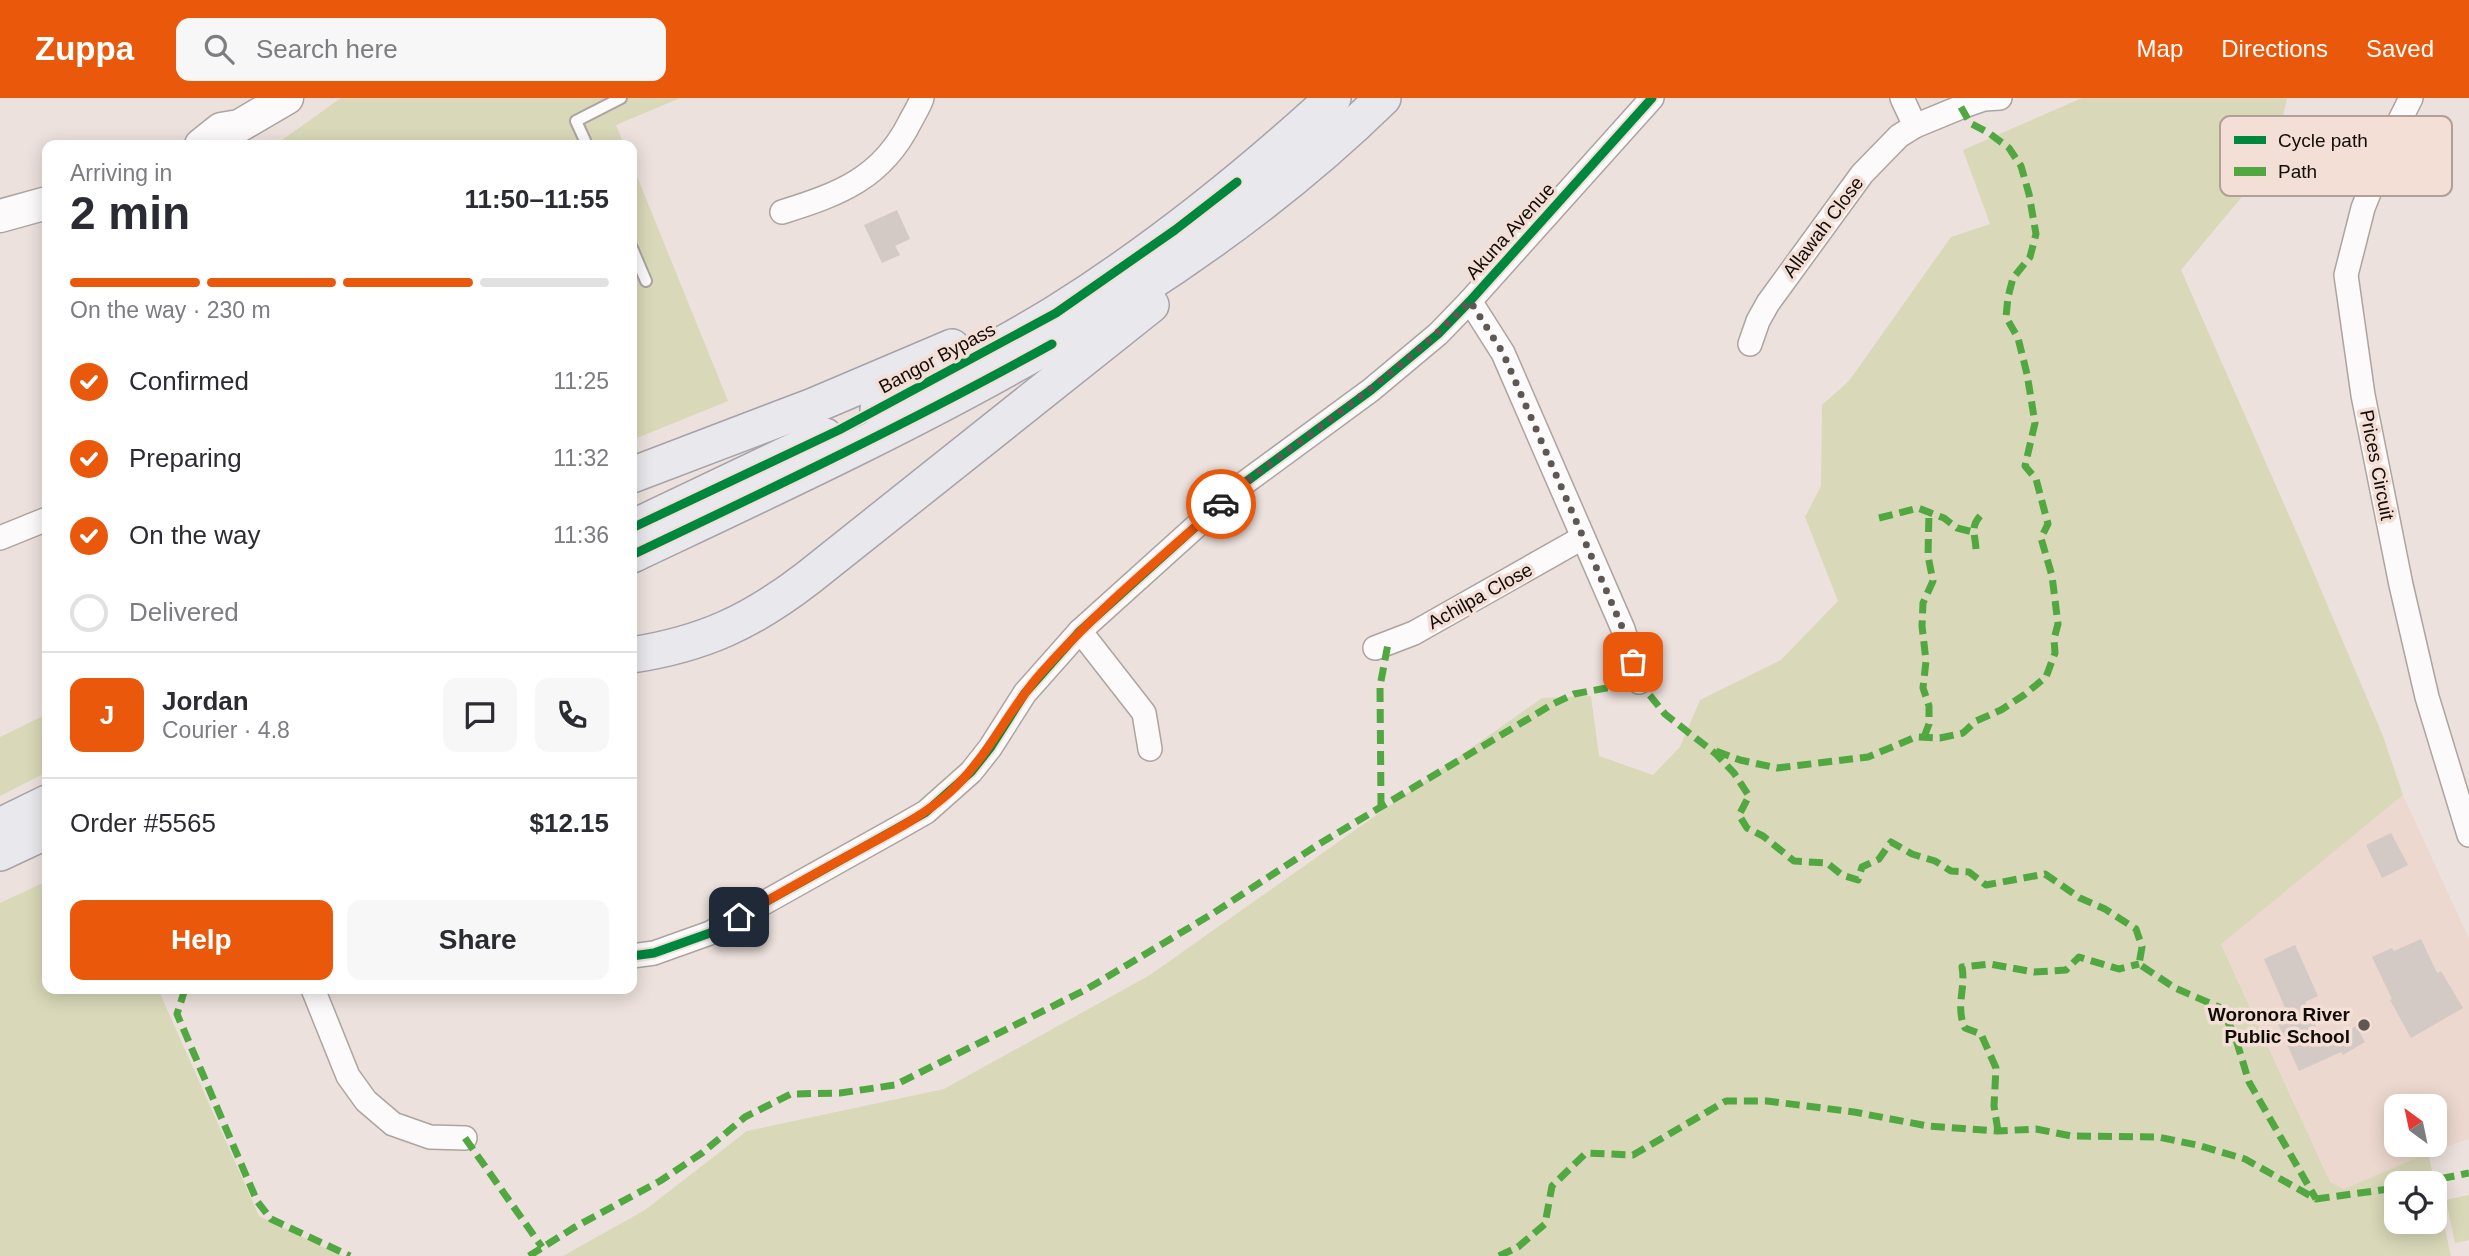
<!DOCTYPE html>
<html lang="en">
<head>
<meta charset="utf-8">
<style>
  body { margin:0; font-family:Helvetica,sans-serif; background:#f7f7f7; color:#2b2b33; height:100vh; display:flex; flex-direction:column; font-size:26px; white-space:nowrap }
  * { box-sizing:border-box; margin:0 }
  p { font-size:23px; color:#7c7c81 }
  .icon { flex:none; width:38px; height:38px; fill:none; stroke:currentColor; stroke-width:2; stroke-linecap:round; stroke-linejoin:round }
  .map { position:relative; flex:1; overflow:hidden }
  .sheet { position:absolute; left:42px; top:42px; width:595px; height:854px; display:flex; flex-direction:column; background:#fff; border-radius:14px; box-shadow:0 4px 18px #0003 }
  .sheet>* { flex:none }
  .needle { width:46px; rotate:327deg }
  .buttons { position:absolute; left:2384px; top:996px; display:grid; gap:14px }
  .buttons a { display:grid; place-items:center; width:63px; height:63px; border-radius:14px; background:#fff; box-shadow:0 4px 18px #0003; font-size:35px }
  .pin { position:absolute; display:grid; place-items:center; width:60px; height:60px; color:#fff; margin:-30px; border-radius:14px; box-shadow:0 4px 10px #0006 }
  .courier { position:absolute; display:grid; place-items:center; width:70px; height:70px; margin:-35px; border:5px solid #ea580c; border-radius:50%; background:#fff; color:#222; box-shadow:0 2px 9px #0007 }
  .overview em { font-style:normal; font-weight:700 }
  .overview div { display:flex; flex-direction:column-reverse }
  .overview { display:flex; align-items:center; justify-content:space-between; height:119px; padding:0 28px }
  h1 { font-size:46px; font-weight:700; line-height:52px }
  .bar { display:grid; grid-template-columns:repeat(4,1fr); gap:10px 7px; align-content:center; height:84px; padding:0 28px }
  .bar i { height:9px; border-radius:5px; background:#e1e1e2 }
  .bar .selected { background:#ea580c }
  .bar p { grid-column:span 4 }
  .line { display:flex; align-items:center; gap:18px; padding:0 28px; border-top:2px solid #e1e1e2 }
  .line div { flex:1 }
  .round { display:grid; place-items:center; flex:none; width:74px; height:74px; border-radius:14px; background:#f7f7f7 }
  ol { padding:0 28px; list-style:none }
  li { display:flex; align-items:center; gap:21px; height:77px }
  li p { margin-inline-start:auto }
  li .icon { padding:7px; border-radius:50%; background:#ea580c; color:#fff; stroke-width:4 }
  li:last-child { color:#7c7c81 }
  li i { width:38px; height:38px; border:4px solid #e1e1e2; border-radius:50% }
  .action { display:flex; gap:14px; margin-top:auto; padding:14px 28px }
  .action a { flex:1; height:80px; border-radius:14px; background:#ea580c; color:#fff; font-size:28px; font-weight:700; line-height:80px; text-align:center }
  .action a+a { background:#f7f7f7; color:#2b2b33 }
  header { display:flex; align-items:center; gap:42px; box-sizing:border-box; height:98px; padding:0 35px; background:#ea580c; color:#fff }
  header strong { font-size:33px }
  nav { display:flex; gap:38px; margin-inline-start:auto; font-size:24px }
  .search { width:490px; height:63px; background:#f7f7f7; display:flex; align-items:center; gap:18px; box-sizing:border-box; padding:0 24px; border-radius:14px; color:#7c7c81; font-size:26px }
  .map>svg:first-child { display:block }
</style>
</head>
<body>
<header>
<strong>Zuppa</strong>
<div class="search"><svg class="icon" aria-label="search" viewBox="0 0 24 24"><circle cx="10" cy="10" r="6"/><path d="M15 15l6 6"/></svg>Search here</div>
<nav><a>Map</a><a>Directions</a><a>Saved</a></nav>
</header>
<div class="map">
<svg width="2469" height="1158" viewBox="0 0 2469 1158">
  <rect width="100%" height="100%" fill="#ece1dc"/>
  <path fill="#ecd8ce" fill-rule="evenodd" d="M2403,697L2469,841V1041L2428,1055L2344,1091L2330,1084L2221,845ZM2396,1008H2434V1046H2396Z"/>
  <g fill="#d9d8b8" fill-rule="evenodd">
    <path d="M341,0H680L616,27L624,47H275Z"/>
    <path d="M2082,0H2287L2274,60L2181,172L2299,440L2383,638L2403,697L2221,846L2330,1084L2344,1091L2428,1055L2451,1158H563L645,1112L747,1033L944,991L1150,877L1542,600L1591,598L1599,658L1653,677L1680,649L1700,602L1781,562L1838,503L1805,419L1821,388L1822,307L1849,283L1951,139L1990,126L1963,52ZM2396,1085H2434V1124H2396Z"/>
    <path d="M632,66L728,303L632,342Z"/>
    <path d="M47,616V674L0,698V639Z"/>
    <path d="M47,783V891H158L259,1118L342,1158H0V805Z"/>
    <path d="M2469,1097V1142L2455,1145L2446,1102Z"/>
  </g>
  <g fill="#d3cac5">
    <path d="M897,112L910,141L895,148L900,157L882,165L864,127Z"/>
    <path d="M2391,735L2408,767L2382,780L2366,747Z"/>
    <path d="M2421,841L2437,875L2441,873L2463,910L2411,940L2390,902L2392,901L2372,859L2392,850L2394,853Z"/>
    <path d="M2295,847L2318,898L2305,904L2324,947L2356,928L2365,944L2343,957L2341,954L2299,973L2274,917L2286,912L2264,861Z"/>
  </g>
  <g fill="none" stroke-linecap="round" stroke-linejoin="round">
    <defs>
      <g id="lane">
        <path d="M587,47L576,23L621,0"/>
        <path d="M632,150L646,183"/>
      </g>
      <g id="street">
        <path d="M1902,0L1915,28"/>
        <path d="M2411,0L2390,42L2363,110L2346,177L2363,297L2401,487L2427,599L2469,737"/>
        <path d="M782,114C840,96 882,80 910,24C914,16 919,9 922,0"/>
        <path d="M1470,203L1503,255L1623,531L1639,584"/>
        <path d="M1750,246L1758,223L1768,205L1862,76L1899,38L1915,28L1961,9L1984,1L2000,0"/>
        <path d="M0,440L47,421"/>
        <path d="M1080,533L1144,615L1150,651"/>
        <path d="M1375,550L1414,535L1582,440"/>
        <path d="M632,858L654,855L710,835L898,730L926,714L971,674L990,650L1025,595L1080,533L1243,386L1371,292L1438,236L1470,203L1652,0"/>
        <path d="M313,891L348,978L366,1003L393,1026L430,1039L465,1040"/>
      </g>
      <g id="secondary">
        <path d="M201,47L221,31L239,28L287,0"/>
        <path d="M0,118L47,105"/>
      </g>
      <g id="primary">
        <path d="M878,311C938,280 999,250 1056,215C1155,153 1247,79 1333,0"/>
        <path d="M632,377L813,308L952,249"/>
        <path d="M632,430L825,338"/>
        <path d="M632,457C896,332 1171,208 1383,0"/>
        <path d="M632,557C703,546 751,524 808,480L1151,207"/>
        <path d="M0,728L47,705"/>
        <path d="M0,755L47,733"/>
      </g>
    </defs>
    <use href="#lane" stroke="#ada4a0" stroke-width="14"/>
    <use href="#street" stroke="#ada4a0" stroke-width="26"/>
    <use href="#secondary" stroke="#ada4a0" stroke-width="35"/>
    <use href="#primary" stroke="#a6a2a9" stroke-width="38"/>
    <use href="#lane" stroke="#fcfafa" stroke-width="10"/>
    <use href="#street" stroke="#fcfafa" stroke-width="23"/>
    <use href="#secondary" stroke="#fcfafa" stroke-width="32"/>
    <use href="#primary" stroke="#e9e8ed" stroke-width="35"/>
    <g stroke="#51a841" stroke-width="7" stroke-dasharray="14 7" stroke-linecap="butt">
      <path d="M1879,420L1918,410L1944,420L1957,430L1973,434"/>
      <path d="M1976,451C1975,434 1969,428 1984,414"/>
      <path d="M1924,639L1929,626V608L1923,590L1926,563L1922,528L1923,505L1933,483L1928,458L1929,413"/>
      <path d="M1716,653L1740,662L1777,670L1868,659L1916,639L1940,640L1963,635L1976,623L2001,612L2024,597L2046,579L2055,555L2054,541L2058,526L2052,478L2041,440L2048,426L2036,381L2025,368L2035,325L2027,276L2018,240L2006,219L2008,199L2013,180L2030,159L2036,136L2029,96L2021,68L2009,50L1989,35L1970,25L1961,9"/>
      <path d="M1381,709L1380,588L1388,546"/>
      <path d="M185,891L177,916L257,1103L271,1121L350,1158"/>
      <path d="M1998,1033L1994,1008L1996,970L1981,936L1965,930C1955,908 1966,891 1962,869L1990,866L2034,874L2066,872L2079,859L2119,871L2139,866"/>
      <path d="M465,1040L542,1149"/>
      <path d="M2420,1085L2469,1075"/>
      <path d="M529,1158L575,1129L660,1083L702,1055L745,1019L791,996L840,995L895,987L1087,891L1212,816L1319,746L1553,606L1574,596L1639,584L1665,616L1716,656L1734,675L1749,698L1739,717L1747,730L1763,738L1794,763L1827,765L1842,777L1858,782L1862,769L1879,761L1891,744L1912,756L1935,763L1951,773L1969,774L1986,787L2045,776L2080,800L2105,811L2136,831L2142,849L2139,866L2175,890L2219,909L2234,935L2249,984L2316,1101"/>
      <path d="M1499,1158L1518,1149L1545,1126L1552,1088L1586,1055L1633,1057L1726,1003H1767L1854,1014L1928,1028L1998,1033L2036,1031L2071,1038L2158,1039L2197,1047L2245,1061L2316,1101L2396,1090"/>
    </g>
    <defs>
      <g id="cycleway">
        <path d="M632,430L839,332L1056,215L1175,132L1237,84"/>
        <path d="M632,457C773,390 915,322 1052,246"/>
        <path d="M632,858L654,855L710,835L898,730L926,714L971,674L990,650L1025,595L1080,533L1243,386L1371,292L1438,236L1470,203L1652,0"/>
      </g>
    </defs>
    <use href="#cycleway" stroke="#f3dfd5" stroke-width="13"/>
    <use href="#cycleway" stroke="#00873e" stroke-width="9"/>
  </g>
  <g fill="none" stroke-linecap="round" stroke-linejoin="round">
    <path stroke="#5e5753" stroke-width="7" stroke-dasharray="0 12.6" d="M1221,406L1243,386C1321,327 1402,273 1470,203L1503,255L1623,531L1633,564"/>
    <path stroke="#ea580c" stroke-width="9" d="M739,819C777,797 816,775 855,754C888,736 922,719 949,695C989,659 1008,611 1043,573C1097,512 1161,460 1221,406"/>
  </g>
  <circle fill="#5e5753" stroke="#f3dfd5" stroke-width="2.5" cx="2364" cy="927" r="7"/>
  <g text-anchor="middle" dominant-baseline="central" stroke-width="7" stroke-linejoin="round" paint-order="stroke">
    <g font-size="19" fill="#120c09" stroke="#f3dfd5">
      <text transform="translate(1823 129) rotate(-53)">Allawah Close</text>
      <text transform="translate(1510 133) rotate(-48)">Akuna Avenue</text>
      <text transform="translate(937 260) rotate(-28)">Bangor Bypass</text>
      <text transform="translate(2377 367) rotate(79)">Prices Circuit</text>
      <text transform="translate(1480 498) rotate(-29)">Achilpa Close</text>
    </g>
    <g font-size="19" font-weight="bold" fill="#120c09" stroke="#f3dfd5" text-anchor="end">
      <text x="2350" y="916">Woronora River<tspan x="2350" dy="22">Public School</tspan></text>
    </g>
  </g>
  <rect x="2220" y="18" width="232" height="80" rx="10" fill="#f3dfd5" stroke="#b0a098" stroke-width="2"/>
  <rect x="2234" y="38" width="32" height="8" fill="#00873e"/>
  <rect x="2234" y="69" width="32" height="9" fill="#51a841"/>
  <g font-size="19" fill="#120c09">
    <text x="2278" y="49">Cycle path</text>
    <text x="2278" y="80">Path</text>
  </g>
</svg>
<div class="buttons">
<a><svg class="needle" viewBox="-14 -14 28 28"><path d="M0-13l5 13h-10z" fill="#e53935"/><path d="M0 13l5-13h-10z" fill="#7c7c81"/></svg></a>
<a><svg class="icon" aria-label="locate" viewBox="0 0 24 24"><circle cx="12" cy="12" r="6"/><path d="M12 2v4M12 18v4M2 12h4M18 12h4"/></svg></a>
</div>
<div class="pin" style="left:1633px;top:564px;background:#ea580c"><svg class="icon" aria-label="bag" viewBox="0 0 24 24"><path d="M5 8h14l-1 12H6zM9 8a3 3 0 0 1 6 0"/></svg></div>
<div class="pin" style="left:739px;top:819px;background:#1f2937"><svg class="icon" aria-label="home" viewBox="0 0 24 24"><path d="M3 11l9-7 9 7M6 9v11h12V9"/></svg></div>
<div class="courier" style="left:1221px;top:406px"><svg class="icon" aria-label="car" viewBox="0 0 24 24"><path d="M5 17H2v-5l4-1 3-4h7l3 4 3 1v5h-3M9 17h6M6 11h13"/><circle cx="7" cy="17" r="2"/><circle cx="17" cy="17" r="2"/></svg></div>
<section class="sheet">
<div class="overview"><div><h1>2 min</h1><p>Arriving in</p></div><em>11:50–11:55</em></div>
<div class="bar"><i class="selected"></i><i class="selected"></i><i class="selected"></i><i></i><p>On the way · 230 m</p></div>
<ol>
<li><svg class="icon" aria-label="check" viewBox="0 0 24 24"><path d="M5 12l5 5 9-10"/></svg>Confirmed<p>11:25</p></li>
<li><svg class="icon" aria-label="check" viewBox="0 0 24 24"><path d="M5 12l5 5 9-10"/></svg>Preparing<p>11:32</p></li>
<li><svg class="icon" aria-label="check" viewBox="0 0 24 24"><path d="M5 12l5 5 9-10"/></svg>On the way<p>11:36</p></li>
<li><i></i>Delivered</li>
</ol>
<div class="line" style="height:126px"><b class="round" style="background:#ea580c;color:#fff">J</b><div><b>Jordan</b><p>Courier · 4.8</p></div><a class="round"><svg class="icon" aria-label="chat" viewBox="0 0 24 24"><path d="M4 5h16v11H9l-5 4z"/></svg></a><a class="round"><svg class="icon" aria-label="phone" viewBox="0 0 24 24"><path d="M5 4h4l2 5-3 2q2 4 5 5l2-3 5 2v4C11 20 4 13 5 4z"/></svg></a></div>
<div class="line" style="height:91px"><div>Order #5565</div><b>$12.15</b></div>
<div class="action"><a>Help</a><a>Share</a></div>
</section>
</div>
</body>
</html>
